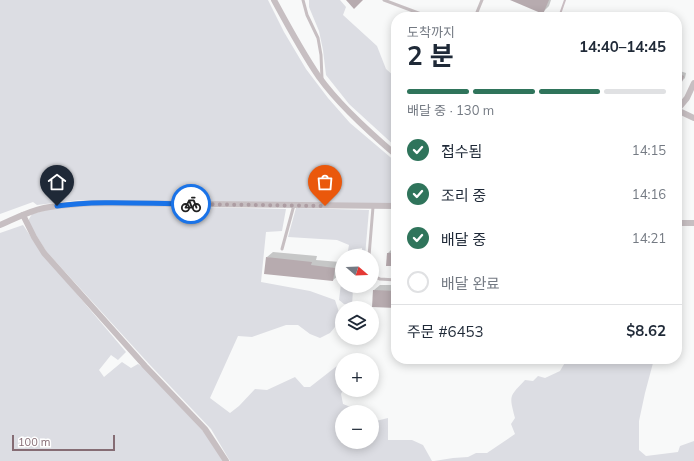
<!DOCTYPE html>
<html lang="ko">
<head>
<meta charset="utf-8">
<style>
  body { margin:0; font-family:Mulish,"Noto Sans KR",sans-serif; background:#f6f6f7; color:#1f2937; height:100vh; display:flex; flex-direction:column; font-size:15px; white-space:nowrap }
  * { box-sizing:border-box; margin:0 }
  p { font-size:13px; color:#747a83 }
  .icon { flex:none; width:22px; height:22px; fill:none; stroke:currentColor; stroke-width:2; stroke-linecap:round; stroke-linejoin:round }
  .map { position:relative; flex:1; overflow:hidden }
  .drawer { position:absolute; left:391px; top:12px; width:291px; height:352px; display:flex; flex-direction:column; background:#fff; border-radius:16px; box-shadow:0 2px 10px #0003 }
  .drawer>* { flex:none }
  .needle { width:26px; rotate:109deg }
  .tools { position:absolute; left:335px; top:249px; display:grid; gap:8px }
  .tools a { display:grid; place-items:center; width:44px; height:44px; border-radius:50%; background:#fff; box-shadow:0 2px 10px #0003; font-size:20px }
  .scale { position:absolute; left:12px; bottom:10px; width:103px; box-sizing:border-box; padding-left:4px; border:2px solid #856c74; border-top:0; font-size:11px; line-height:14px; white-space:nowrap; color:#856c74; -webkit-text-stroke:3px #fff; paint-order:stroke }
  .pin { position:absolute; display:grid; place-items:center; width:34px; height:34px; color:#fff; margin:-41px -17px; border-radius:50% 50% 50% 0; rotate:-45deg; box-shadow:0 0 4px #0007 }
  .pin .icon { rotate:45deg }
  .courier { position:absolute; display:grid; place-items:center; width:40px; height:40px; margin:-20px; border:3px solid #1a73e8; border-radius:50%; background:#fff; color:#222; box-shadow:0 1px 5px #0007 }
  .overview em { font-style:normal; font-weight:700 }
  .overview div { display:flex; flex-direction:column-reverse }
  .overview { display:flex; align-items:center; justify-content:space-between; height:68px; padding:0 16px }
  h1 { font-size:26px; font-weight:700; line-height:30px }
  .bar { display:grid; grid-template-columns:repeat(4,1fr); gap:6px 4px; align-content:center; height:48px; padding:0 16px }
  .bar i { height:5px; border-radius:3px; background:#e0e1e3 }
  .bar .on { background:#2f745b }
  .bar p { grid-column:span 4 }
  .line { display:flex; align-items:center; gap:10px; padding:0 16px; border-top:1px solid #e0e1e3 }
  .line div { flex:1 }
  ol { padding:0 16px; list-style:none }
  li { display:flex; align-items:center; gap:12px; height:44px }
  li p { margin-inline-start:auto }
  li .icon { padding:4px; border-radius:50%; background:#2f745b; color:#fff; stroke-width:4 }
  li:last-child { color:#747a83 }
  li i { width:22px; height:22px; border:2px solid #e0e1e3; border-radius:50% }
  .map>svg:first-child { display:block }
</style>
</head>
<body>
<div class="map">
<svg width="694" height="461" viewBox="0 0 694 461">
  <rect width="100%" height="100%" fill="#f8f9f9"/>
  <g fill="#dcdde3">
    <path d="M0,0H268L284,32L306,69L328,98L350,123L396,162V204L80,200L37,205L33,202L0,214Z"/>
    <path d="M309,0H340L346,7L343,15L377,46L386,69L396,78V147L349,104L326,75L323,50L319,31L309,7Z"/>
    <path d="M95,205L286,209L282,231L266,232L261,282L310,291L335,300L339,312L335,327L330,333L320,338L310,334L298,325H286L252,337L238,336L210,398L230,413L239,406L255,389L267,390L295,377L304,387H310L342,362V390H343L341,394L343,404L363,412H342V442H372V422L388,418V440H412L423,445L432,461H230L211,429L150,365L46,251L29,224V219L32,214L50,209Z"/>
    <path d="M296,208L369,210L365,256H362V248L355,249L347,256L349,245L337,240L288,237Z"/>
    <path d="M23,225L42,253L126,352L118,360L111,355L99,370L104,377L122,362L131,368L138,364L144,368L204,432L223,461H0V233Z"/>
    <path d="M342,275V286H360L359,288L353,289L352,306L344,304L339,300Z"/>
    <path d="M567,359H577L582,363L592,362L597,359H655L653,363L645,393L639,421V450L646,456L678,452L680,446L694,441V461H434L453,458L468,457L476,453H487L515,434L511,424L515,418C509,395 509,397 525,380L533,381L538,376L545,378L560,371Z"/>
  </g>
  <g fill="#0003">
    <path d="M512,0H551L549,6L543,12Z"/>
    <path d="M677,70L686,73L685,78L682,81L677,79Z"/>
    <path d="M392,249H396V265L388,253Z"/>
    <path d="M273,252L317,256L316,260L340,262L339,275L333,280L267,257Z"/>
    <path d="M380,285H396V307L374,290Z"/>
  </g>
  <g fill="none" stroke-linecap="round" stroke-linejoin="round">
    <path stroke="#cabec3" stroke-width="2" d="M559,17L565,0"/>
  </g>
  <g fill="#b7abaf">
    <path d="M346,0H363L354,9Z"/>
    <path d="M510,0H549L543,14Z"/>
    <path d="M677,73L684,76L682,82L677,80Z"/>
    <path d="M387,253H396V266H386Z"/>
    <path d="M266,257L312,262L311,265L335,268L333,281L264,274Z"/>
    <path d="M373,290L396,291V308L372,307Z"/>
  </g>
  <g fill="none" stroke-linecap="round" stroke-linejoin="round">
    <g stroke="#c7bfc2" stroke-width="3">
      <path d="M303,0L307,15L318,38L321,55L322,79"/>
      <path d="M384,0L429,17"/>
      <path d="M475,17L482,0"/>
      <path d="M282,249L294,205"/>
      <path d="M369,256L373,207"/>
      <path d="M372,276L380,279L396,280"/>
    </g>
    <g stroke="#c7bfc2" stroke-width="6">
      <path d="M274,0C288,26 302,52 319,77C339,105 369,132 396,155"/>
      <path d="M677,110L687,98L694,83"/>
      <path d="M677,110L694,118"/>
      <path d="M23,215L34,237L44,253L145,366L205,429L226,461"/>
      <path d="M677,223H694"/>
      <path d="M0,225C14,219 29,211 44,208C60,205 77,204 94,203L396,206"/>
    </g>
  </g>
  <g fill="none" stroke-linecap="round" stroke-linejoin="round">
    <path stroke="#ad9da3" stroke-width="4" stroke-dasharray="0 7.2" d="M191,204L325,206"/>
    <path stroke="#1a73e8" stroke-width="5" d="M57,206C101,200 147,204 191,204"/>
  </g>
</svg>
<div class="tools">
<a><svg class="needle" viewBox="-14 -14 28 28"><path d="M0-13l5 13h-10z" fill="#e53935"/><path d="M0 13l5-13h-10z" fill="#747a83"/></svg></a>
<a><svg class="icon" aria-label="layers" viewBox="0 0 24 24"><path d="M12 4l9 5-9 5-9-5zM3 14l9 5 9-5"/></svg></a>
<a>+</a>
<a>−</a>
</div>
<div class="scale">100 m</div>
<div class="pin" style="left:325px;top:206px;background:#ea580c"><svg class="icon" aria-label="bag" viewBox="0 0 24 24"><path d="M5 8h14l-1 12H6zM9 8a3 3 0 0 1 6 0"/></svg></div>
<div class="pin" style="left:57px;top:206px;background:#1f2937"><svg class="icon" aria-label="home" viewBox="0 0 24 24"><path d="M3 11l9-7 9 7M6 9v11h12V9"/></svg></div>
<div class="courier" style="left:191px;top:204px"><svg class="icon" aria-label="bike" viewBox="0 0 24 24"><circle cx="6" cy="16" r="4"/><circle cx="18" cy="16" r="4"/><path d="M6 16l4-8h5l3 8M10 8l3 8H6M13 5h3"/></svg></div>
<section class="drawer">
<div class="overview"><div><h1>2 분</h1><p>도착까지</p></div><em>14:40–14:45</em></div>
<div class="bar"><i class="on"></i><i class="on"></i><i class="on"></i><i></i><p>배달 중 · 130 m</p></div>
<ol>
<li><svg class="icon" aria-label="check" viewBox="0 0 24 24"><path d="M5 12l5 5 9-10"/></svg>접수됨<p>14:15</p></li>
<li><svg class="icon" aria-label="check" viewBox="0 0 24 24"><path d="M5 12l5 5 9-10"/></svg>조리 중<p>14:16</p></li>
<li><svg class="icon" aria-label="check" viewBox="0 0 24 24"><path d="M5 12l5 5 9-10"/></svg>배달 중<p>14:21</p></li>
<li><i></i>배달 완료</li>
</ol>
<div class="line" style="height:52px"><div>주문 #6453</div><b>$8.62</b></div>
</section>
</div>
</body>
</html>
